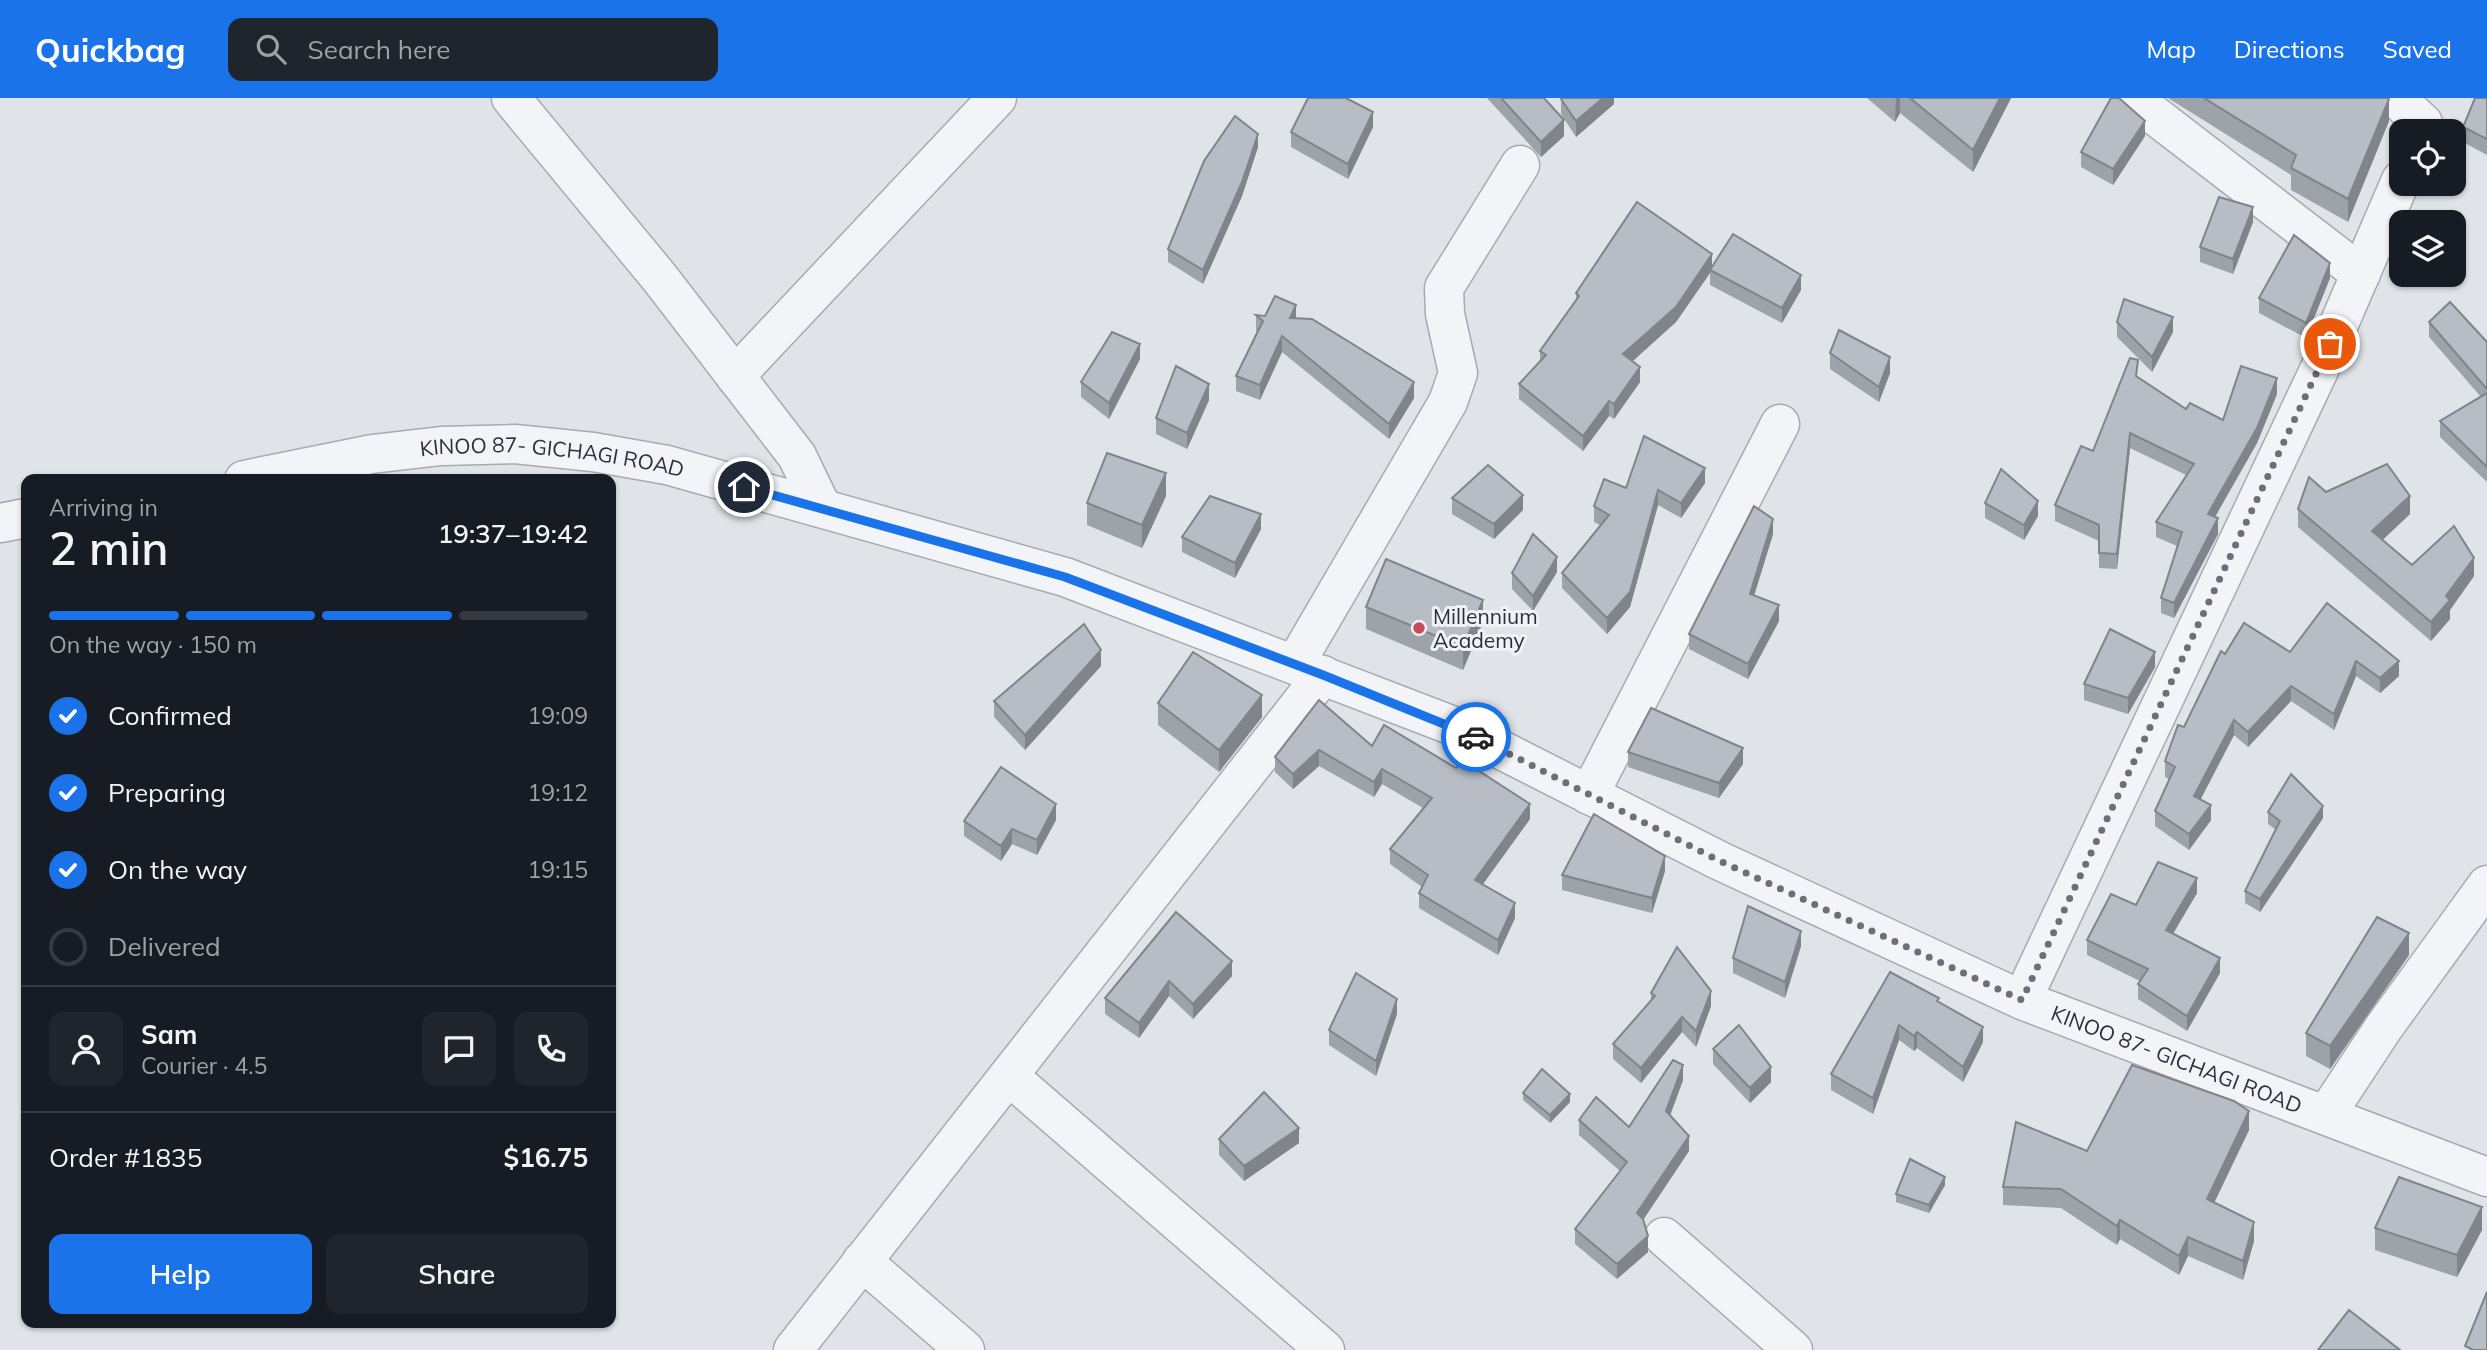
<!DOCTYPE html>
<html lang="en">
<head>
<meta charset="utf-8">
<style>
  body { margin:0; font-family:Mulish,sans-serif; background:#20242c; color:#f1f3f6; height:100vh; display:flex; flex-direction:column; font-size:26px; white-space:nowrap }
  * { box-sizing:border-box; margin:0 }
  p { font-size:23px; color:#9ea1a6 }
  .icon { flex:none; width:38px; height:38px; fill:none; stroke:currentColor; stroke-width:2; stroke-linecap:round; stroke-linejoin:round }
  .map { position:relative; flex:1; overflow:hidden }
  .drawer { position:absolute; left:21px; top:376px; width:595px; height:854px; display:flex; flex-direction:column; background:#171b24; border-radius:14px; box-shadow:0 2px 5px #0004 }
  .drawer>* { flex:none }
  .fabs { position:absolute; left:2389px; top:21px; display:grid; gap:14px }
  .fabs a { display:grid; place-items:center; width:77px; height:77px; border-radius:14px; background:#171b24; box-shadow:0 2px 5px #0004; font-size:35px }
  .pin { position:absolute; display:grid; place-items:center; width:60px; height:60px; color:#fff; margin:-30px; border:4px solid #fff; border-radius:50%; box-shadow:0 2px 7px #0007 }
  .courier { position:absolute; display:grid; place-items:center; width:70px; height:70px; margin:-35px; border:5px solid #1a73e8; border-radius:50%; background:#fff; color:#222; box-shadow:0 2px 9px #0007 }
  .overview em { font-style:normal; font-weight:600 }
  .overview div { display:flex; flex-direction:column-reverse }
  .overview { display:flex; align-items:center; justify-content:space-between; height:119px; padding:0 28px }
  h1 { font-size:46px; font-weight:600; line-height:52px }
  .bar { display:grid; grid-template-columns:repeat(4,1fr); gap:10px 7px; align-content:center; height:84px; padding:0 28px }
  .bar i { height:9px; border-radius:5px; background:#363941 }
  .bar .on { background:#1a73e8 }
  .bar p { grid-column:span 4 }
  .line { display:flex; align-items:center; gap:18px; padding:0 28px; border-top:2px solid #363941 }
  .line div { flex:1 }
  .round { display:grid; place-items:center; flex:none; width:74px; height:74px; border-radius:14px; background:#20242c }
  ol { padding:0 28px; list-style:none }
  li { display:flex; align-items:center; gap:21px; height:77px }
  li p { margin-inline-start:auto }
  li .icon { padding:7px; border-radius:50%; background:#1a73e8; color:#fff; stroke-width:4 }
  li:last-child { color:#9ea1a6 }
  li i { width:38px; height:38px; border:4px solid #363941; border-radius:50% }
  .cta { display:flex; gap:14px; margin-top:auto; padding:14px 28px }
  .cta a { flex:1; height:80px; border-radius:14px; background:#1a73e8; color:#fff; font-size:28px; font-weight:600; line-height:80px; text-align:center }
  .cta a+a { background:#20242c; color:#f1f3f6 }
  header { display:flex; align-items:center; gap:42px; box-sizing:border-box; height:98px; padding:0 35px; background:#1a73e8; color:#fff }
  header strong { font-size:33px }
  nav { display:flex; gap:38px; margin-inline-start:auto; font-size:24px }
  .search { width:490px; height:63px; background:#20242c; display:flex; align-items:center; gap:18px; box-sizing:border-box; padding:0 24px; border-radius:14px; color:#9ea1a6; font-size:26px }
  .map>svg:first-child { display:block }
</style>
</head>
<body>
<header>
<strong>Quickbag</strong>
<div class="search"><svg class="icon" aria-label="search" viewBox="0 0 24 24"><circle cx="10" cy="10" r="6"/><path d="M15 15l6 6"/></svg>Search here</div>
<nav><a>Map</a><a>Directions</a><a>Saved</a></nav>
</header>
<div class="map">
<svg width="2487" height="1252" viewBox="0 0 2487 1252">
  <rect width="100%" height="100%" fill="#e0e3e8"/>
  <g fill="none" stroke-linecap="round" stroke-linejoin="round">
    <defs>
      <g id="minor">
        <path d="M511,0L659,179L797,358L822,410"/>
        <path d="M2132,0L2361,176"/>
        <path d="M2396,0L2423,25"/>
        <path d="M735,278L997,0"/>
        <path id="s1" d="M244,382L372,356L441,348L515,346L593,354L667,367L1065,479L1456,629L1720,763L2022,902L2487,1079"/>
        <path d="M0,425L26,420"/>
        <path d="M1295,566L1448,304L1458,275L1445,216L1444,190L1520,67"/>
        <path d="M1589,697L1780,326"/>
        <path d="M2022,902L2320,270L2401,82"/>
        <path d="M1010,979L1325,1252"/>
        <path d="M2326,1017L2384,929L2487,787"/>
        <path d="M1664,1139L1793,1252"/>
        <path d="M862,1163L965,1252"/>
        <path d="M793,1252L1323,577"/>
      </g>
    </defs>
    <use href="#minor" stroke="#a6aab2" stroke-width="41"/>
    <use href="#minor" stroke="#f3f4f7" stroke-width="38"/>
  </g>
  <g fill="#9ea2a9">
    <path d="M1487,0H1544L1564,38L1541,59Z"/>
    <path d="M1614,0V6L1576,39L1561,16V1Z"/>
    <path d="M1867,0H2011L1973,74L1900,15L1895,24Z"/>
    <path d="M2168,0H2388L2389,23L2348,124L2291,92V77Z"/>
    <path d="M2487,0V57L2463,44V29Z"/>
    <path d="M1373,29L1348,81L1291,49V34Z"/>
    <path d="M2145,38L2113,87L2081,69V54Z"/>
    <path d="M1258,49L1242,98L1203,186L1168,164V151Z"/>
    <path d="M2253,124L2233,176L2200,164V149Z"/>
    <path d="M1712,169L1801,192L1782,225L1710,187V175L1676,224L1632,263L1640,284L1614,321L1609,318L1583,353L1519,301V286L1540,262V253L1576,202V195Z"/>
    <path d="M2330,180L2306,240L2259,215V200Z"/>
    <path d="M1256,217L1296,220L1414,300L1389,341L1282,254L1260,302L1236,293V278L1257,233H1256Z"/>
    <path d="M2117,224L2173,234L2152,274L2117,239Z"/>
    <path d="M2429,224L2487,244V384L2440,339V323L2481,299L2429,239Z"/>
    <path d="M1830,255L1890,275L1879,304L1830,271Z"/>
    <path d="M1140,261L1109,321L1081,299V284Z"/>
    <path d="M2138,279L2186,311L2223,322L2277,296L2257,345L2215,419L2218,436L2174,520L2161,515V500L2177,448L2156,439V424L2186,377L2130,350L2117,471L2099,470V443L2055,423V407L2093,353Z"/>
    <path d="M1209,302L1187,351L1156,336V320Z"/>
    <path d="M1705,385L1681,420L1658,407L1630,509L1607,536L1562,490V475L1600,427L1594,424V408L1626,390Z"/>
    <path d="M2326,394L2410,416L2382,442L2412,467L2474,478L2450,512V521L2431,543L2298,429V411Z"/>
    <path d="M1166,398L1142,450L1087,427V405Z"/>
    <path d="M1452,400L1523,412L1494,441L1452,416Z"/>
    <path d="M1985,405L2038,418L2024,442L1985,420Z"/>
    <path d="M1261,431L1235,480L1182,454V439Z"/>
    <path d="M1773,436L1754,497L1779,523L1748,581L1689,551V536Z"/>
    <path d="M1557,474L1533,513L1512,491V475Z"/>
    <path d="M2327,505L2399,578L2380,595L2356,578L2334,632L2291,603L2248,649L2234,637L2200,702L2211,722L2189,752L2155,728V713L2169,681L2165,679V663L2184,629L2225,556L2290,554Z"/>
    <path d="M1366,509L1483,524L1463,572L1366,531Z"/>
    <path d="M1101,568L1025,652L994,619V603Z"/>
    <path d="M2155,569L2128,616L2084,602V586Z"/>
    <path d="M1319,602L1372,648L1530,721L1483,786L1515,820L1498,857L1419,810V795L1422,789L1390,766V751L1423,710L1382,686L1374,699L1319,668L1293,691L1275,674V659Z"/>
    <path d="M1158,605L1262,619L1219,674L1158,627Z"/>
    <path d="M1628,654L1743,666L1719,700L1628,669Z"/>
    <path d="M2268,714L2323,720L2260,814L2245,805V793L2276,732L2268,726Z"/>
    <path d="M1056,722L1037,757L1012,746L1001,763L964,738V723Z"/>
    <path d="M1665,773L1652,815L1562,792V777Z"/>
    <path d="M2197,795L2173,836L2220,875L2187,933L2138,901V886L2140,883L2087,857V842L2136,807Z"/>
    <path d="M1176,814L1232,878L1193,921L1169,898L1139,940L1105,916V900Z"/>
    <path d="M1801,848L1785,900L1733,875V860Z"/>
    <path d="M2409,857L2330,971L2306,958V935Z"/>
    <path d="M1890,874L1939,904L1983,944L1963,984L1917,950L1914,953L1899,942L1873,1016L1831,992V976Z"/>
    <path d="M1651,895L1711,908L1696,949L1682,934L1641,985L1613,961V946L1651,903Z"/>
    <path d="M1397,916L1376,978L1329,947V932Z"/>
    <path d="M1713,951L1771,984L1750,1005L1713,966Z"/>
    <path d="M1683,982L1670,1018L1689,1053L1643,1122L1648,1154L1617,1181L1575,1146V1131L1620,1073L1579,1037V1022L1629,1029Z"/>
    <path d="M1523,995L1570,1004L1550,1025L1523,1002Z"/>
    <path d="M2249,1032L2214,1104L2254,1143L2243,1182L2188,1158L2179,1177L2120,1141L2117,1147L2061,1110L2003,1107V1089L2087,1053Z"/>
    <path d="M1219,1041L1299,1045L1244,1083L1219,1057Z"/>
    <path d="M1945,1087L1929,1115L1896,1104V1096Z"/>
    <path d="M2375,1130L2482,1132L2457,1179L2375,1152Z"/>
  </g>
  <g fill="#81848a">
    <path d="M1603,0H1614V6L1576,39V23Z"/>
    <path d="M1896,0H1900V15L1895,24Z"/>
    <path d="M2000,0H2011L1973,74V52Z"/>
    <path d="M2389,1V23L2348,124V101Z"/>
    <path d="M1373,14V29L1348,81V66Z"/>
    <path d="M1564,22V38L1541,59V44Z"/>
    <path d="M2145,23V38L2113,87V71Z"/>
    <path d="M1258,36V49L1242,98L1203,186V172Z"/>
    <path d="M2253,109V124L2233,176V161Z"/>
    <path d="M1712,156V171L1710,172V175L1676,224L1623,272V256Z"/>
    <path d="M2330,165V180L2306,240V225Z"/>
    <path d="M1801,177V192L1782,225V210Z"/>
    <path d="M1296,207V223L1290,220Z"/>
    <path d="M2173,219V234L2152,274V259Z"/>
    <path d="M1282,238V254L1260,302V287Z"/>
    <path d="M1140,246V261L1109,321V305Z"/>
    <path d="M1890,259V275L1879,304V289Z"/>
    <path d="M1640,269V284L1614,321V306Z"/>
    <path d="M2277,280V296L2257,345L2208,431V416Z"/>
    <path d="M1414,284V300L1389,341V326Z"/>
    <path d="M1209,286V302L1187,351V335Z"/>
    <path d="M1609,303V318L1583,353V338Z"/>
    <path d="M2130,335V350L2117,471V456Z"/>
    <path d="M1705,370V385L1681,420V405Z"/>
    <path d="M1166,375V398L1142,450V427Z"/>
    <path d="M1658,392V407L1630,509L1607,536V520Z"/>
    <path d="M1523,397V412L1494,441V426Z"/>
    <path d="M2410,398V416L2372,452V433Z"/>
    <path d="M2038,403V418L2024,442V427Z"/>
    <path d="M1261,416V431L1235,480V465Z"/>
    <path d="M2218,420V436L2174,520V505Z"/>
    <path d="M1773,421V436L1750,511V496Z"/>
    <path d="M1557,459V474L1533,513V498Z"/>
    <path d="M2474,460V478L2450,512V521L2431,543V524L2446,498Z"/>
    <path d="M1483,502V524L1463,572V549Z"/>
    <path d="M1779,507V523L1748,581V566Z"/>
    <path d="M1101,552V568L1025,652V637Z"/>
    <path d="M2155,554V569L2128,616V600Z"/>
    <path d="M2356,563V578L2334,632V616Z"/>
    <path d="M2399,563V578L2380,595V580Z"/>
    <path d="M2291,588V603L2248,649V634Z"/>
    <path d="M1262,597V619L1219,674V652Z"/>
    <path d="M2234,622V637L2194,714V698Z"/>
    <path d="M1743,650V666L1719,700V685Z"/>
    <path d="M1319,652V668L1293,691V676Z"/>
    <path d="M1382,671V686L1374,699V684Z"/>
    <path d="M1056,706V722L1037,757V742Z"/>
    <path d="M1530,706V721L1475,797V782Z"/>
    <path d="M2211,707V722L2189,752V736Z"/>
    <path d="M2323,708V720L2260,814V801Z"/>
    <path d="M1012,731V746L1001,763V748Z"/>
    <path d="M1665,758V773L1652,815V800Z"/>
    <path d="M2197,780V795L2166,847V832Z"/>
    <path d="M1515,805V820L1498,857V842Z"/>
    <path d="M1801,833V848L1785,900V884Z"/>
    <path d="M2409,835V857L2330,971V948Z"/>
    <path d="M2220,860V875L2187,933V918Z"/>
    <path d="M1232,863V878L1193,921V906Z"/>
    <path d="M1169,883V898L1139,940V925Z"/>
    <path d="M1711,893V908L1696,949V933Z"/>
    <path d="M1397,901V916L1376,978V963Z"/>
    <path d="M1682,919V934L1641,985V970Z"/>
    <path d="M1899,927V942L1873,1016V1000Z"/>
    <path d="M1983,929V944L1963,984V969Z"/>
    <path d="M1917,934V950L1914,953V938Z"/>
    <path d="M1683,967V982L1666,1028V1013Z"/>
    <path d="M1771,969V984L1750,1005V990Z"/>
    <path d="M1570,996V1004L1550,1025V1017Z"/>
    <path d="M2249,1013V1032L2207,1120V1101Z"/>
    <path d="M1299,1030V1045L1244,1083V1068Z"/>
    <path d="M1689,1038V1053L1637,1131V1115Z"/>
    <path d="M1945,1079V1087L1929,1115V1107Z"/>
    <path d="M2482,1109V1132L2457,1179V1157Z"/>
    <path d="M2120,1122V1141L2117,1147V1128Z"/>
    <path d="M2254,1124V1143L2243,1182V1163Z"/>
    <path d="M1648,1138V1154L1617,1181V1166Z"/>
    <path d="M2188,1139V1158L2179,1177V1158Z"/>
  </g>
  <g fill="#b8bcc5" stroke="#81848a" stroke-width="2">
    <path d="M1308,0H1346L1373,14L1348,66L1291,34Z"/>
    <path d="M1501,0H1544L1564,22L1541,44Z"/>
    <path d="M1562,0H1603L1576,23L1561,1Z"/>
    <path d="M1910,0H2000L1973,52Z"/>
    <path d="M2111,0H2119L2145,23L2113,71L2081,54Z"/>
    <path d="M2204,0H2388L2389,1L2348,101L2291,70L2296,57Z"/>
    <path d="M2475,0H2487V41L2463,29Z"/>
    <path d="M1235,18L1258,36L1242,84L1203,172L1168,151L1204,63Z"/>
    <path d="M2219,99L2253,109L2233,161L2200,149Z"/>
    <path d="M1637,104L1712,156L1676,209L1623,256L1640,269L1614,306L1609,303L1583,338L1519,286L1546,257L1540,253L1579,198L1576,195Z"/>
    <path d="M1733,136L1801,177L1782,210L1710,172Z"/>
    <path d="M2294,137L2330,165L2306,225L2259,200Z"/>
    <path d="M1275,198L1296,207L1290,220L1312,221L1414,284L1389,326L1282,238L1260,287L1236,278L1263,223L1256,217L1265,218Z"/>
    <path d="M2124,201L2173,219L2152,259L2117,224Z"/>
    <path d="M2450,204L2487,244V291L2429,224Z"/>
    <path d="M1839,232L1890,259L1879,289L1830,255Z"/>
    <path d="M1112,234L1140,246L1109,305L1081,284Z"/>
    <path d="M2130,260L2138,262L2136,278L2186,311L2190,305L2223,322L2241,268L2277,280L2257,330L2208,416L2218,420L2174,505L2161,500L2182,434L2156,424L2194,366L2130,335L2117,456L2099,455V427L2055,407L2081,348L2093,353Z"/>
    <path d="M1176,268L1209,286L1187,335L1156,320Z"/>
    <path d="M2487,295V369L2440,323Z"/>
    <path d="M1644,338L1705,370L1681,405L1658,392L1630,494L1607,520L1562,475L1609,417L1594,408L1604,381L1626,390Z"/>
    <path d="M1107,355L1166,375L1142,427L1087,405Z"/>
    <path d="M2387,366L2410,398L2372,433L2412,467L2454,428L2474,460L2446,498L2450,502L2431,524L2298,411L2309,379L2326,394Z"/>
    <path d="M1488,367L1523,397L1494,426L1452,400Z"/>
    <path d="M2001,371L2038,403L2024,427L1985,405Z"/>
    <path d="M1210,398L1261,416L1235,465L1182,439Z"/>
    <path d="M1754,408L1773,421L1750,496L1779,507L1748,566L1689,536Z"/>
    <path d="M1533,436L1557,459L1533,498L1512,475Z"/>
    <path d="M1386,461L1483,502L1463,549L1366,509Z"/>
    <path d="M2327,505L2399,563L2380,580L2356,563L2334,616L2291,588L2248,634L2234,622L2194,698L2211,707L2189,736L2155,713L2175,669L2165,663L2178,627L2184,629L2221,553L2225,556L2244,525L2290,554Z"/>
    <path d="M1084,526L1101,552L1025,637L994,603Z"/>
    <path d="M2110,531L2155,554L2128,600L2084,586Z"/>
    <path d="M1193,554L1262,597L1219,652L1158,605Z"/>
    <path d="M1319,602L1372,648L1384,627L1456,670L1462,662L1530,706L1475,782L1515,805L1498,842L1419,795L1428,777L1390,751L1432,700L1382,671L1374,684L1319,652L1293,676L1275,659Z"/>
    <path d="M1651,610L1743,650L1719,685L1628,654Z"/>
    <path d="M1001,669L1056,706L1037,742L1012,731L1001,748L964,723Z"/>
    <path d="M2291,676L2323,708L2260,801L2245,793L2280,723L2268,714Z"/>
    <path d="M1594,716L1665,758L1652,800L1562,777Z"/>
    <path d="M2158,764L2197,780L2166,832L2220,860L2187,918L2138,886L2148,871L2087,842L2111,796L2136,807Z"/>
    <path d="M1748,808L1801,833L1785,884L1733,860Z"/>
    <path d="M1176,814L1232,863L1193,906L1169,883L1139,925L1105,900Z"/>
    <path d="M2377,819L2409,835L2330,948L2306,935Z"/>
    <path d="M1677,849L1711,893L1696,933L1682,919L1641,970L1613,946L1655,898L1651,895Z"/>
    <path d="M1890,874L1939,900L1937,903L1983,929L1963,969L1917,934L1914,938L1899,927L1873,1000L1831,976Z"/>
    <path d="M1356,875L1397,901L1376,963L1329,932Z"/>
    <path d="M1739,927L1771,969L1750,990L1713,951Z"/>
    <path d="M1673,962L1683,967L1666,1013L1689,1038L1637,1115L1643,1121L1648,1138L1617,1166L1575,1131L1627,1064L1579,1022L1596,999L1629,1029Z"/>
    <path d="M2132,967L2234,1003L2249,1013L2207,1101L2254,1124L2243,1163L2188,1139L2179,1158L2120,1122L2117,1128L2061,1091L2003,1089L2016,1024L2087,1053Z"/>
    <path d="M1542,971L1570,996L1550,1017L1523,995Z"/>
    <path d="M1264,994L1299,1030L1244,1068L1219,1041Z"/>
    <path d="M1910,1061L1945,1079L1929,1107L1896,1096Z"/>
    <path d="M2399,1079L2482,1109L2457,1157L2375,1130Z"/>
    <path d="M2487,1194V1252H2473L2465,1248Z"/>
    <path d="M2349,1212L2400,1252H2318Z"/>
  </g>
  <g fill="none" stroke-linecap="round" stroke-linejoin="round">
    <path stroke="#6a6f7a" stroke-width="7" stroke-dasharray="0 12.6" d="M1476,639L1720,763L2022,902L2330,246"/>
    <path stroke="#1a73e8" stroke-width="9" d="M744,389L1065,479L1323,577L1476,639"/>
  </g>
  <circle fill="#c54d56" stroke="#f0f2f6" stroke-width="2.5" cx="1419" cy="530" r="7"/>
  <g text-anchor="middle" dominant-baseline="central" stroke-width="6" stroke-linejoin="round" paint-order="stroke">
    <g font-size="21" fill="#2a303e" stroke="#f0f2f6">
      <text stroke="none"><textPath href="#s1" startOffset="312">KINOO 87- GICHAGI ROAD</textPath></text>
      <text stroke="none"><textPath href="#s1" startOffset="2054">KINOO 87- GICHAGI ROAD</textPath></text>
    </g>
    <g font-size="21" fill="#2a303e" stroke="#f0f2f6" text-anchor="start">
      <text x="1433" y="518">Millennium<tspan x="1433" dy="24">Academy</tspan></text>
    </g>
  </g>
</svg>
<div class="fabs">
<a><svg class="icon" aria-label="locate" viewBox="0 0 24 24"><circle cx="12" cy="12" r="6"/><path d="M12 2v4M12 18v4M2 12h4M18 12h4"/></svg></a>
<a><svg class="icon" aria-label="layers" viewBox="0 0 24 24"><path d="M12 4l9 5-9 5-9-5zM3 14l9 5 9-5"/></svg></a>
</div>
<div class="pin" style="left:2330px;top:246px;background:#ea580c"><svg class="icon" aria-label="bag" viewBox="0 0 24 24"><path d="M5 8h14l-1 12H6zM9 8a3 3 0 0 1 6 0"/></svg></div>
<div class="pin" style="left:744px;top:389px;background:#1f2937"><svg class="icon" aria-label="home" viewBox="0 0 24 24"><path d="M3 11l9-7 9 7M6 9v11h12V9"/></svg></div>
<div class="courier" style="left:1476px;top:639px"><svg class="icon" aria-label="car" viewBox="0 0 24 24"><path d="M5 17H2v-5l4-1 3-4h7l3 4 3 1v5h-3M9 17h6M6 11h13"/><circle cx="7" cy="17" r="2"/><circle cx="17" cy="17" r="2"/></svg></div>
<section class="drawer">
<div class="overview"><div><h1>2 min</h1><p>Arriving in</p></div><em>19:37–19:42</em></div>
<div class="bar"><i class="on"></i><i class="on"></i><i class="on"></i><i></i><p>On the way · 150 m</p></div>
<ol>
<li><svg class="icon" aria-label="check" viewBox="0 0 24 24"><path d="M5 12l5 5 9-10"/></svg>Confirmed<p>19:09</p></li>
<li><svg class="icon" aria-label="check" viewBox="0 0 24 24"><path d="M5 12l5 5 9-10"/></svg>Preparing<p>19:12</p></li>
<li><svg class="icon" aria-label="check" viewBox="0 0 24 24"><path d="M5 12l5 5 9-10"/></svg>On the way<p>19:15</p></li>
<li><i></i>Delivered</li>
</ol>
<div class="line" style="height:126px"><a class="round"><svg class="icon" aria-label="person" viewBox="0 0 24 24"><circle cx="12" cy="8" r="4"/><path d="M4 21q1-7 8-7t8 7"/></svg></a><div><b>Sam</b><p>Courier · 4.5</p></div><a class="round"><svg class="icon" aria-label="chat" viewBox="0 0 24 24"><path d="M4 5h16v11H9l-5 4z"/></svg></a><a class="round"><svg class="icon" aria-label="phone" viewBox="0 0 24 24"><path d="M5 4h4l2 5-3 2q2 4 5 5l2-3 5 2v4C11 20 4 13 5 4z"/></svg></a></div>
<div class="line" style="height:91px"><div>Order #1835</div><b>$16.75</b></div>
<div class="cta"><a>Help</a><a>Share</a></div>
</section>
</div>
</body>
</html>
